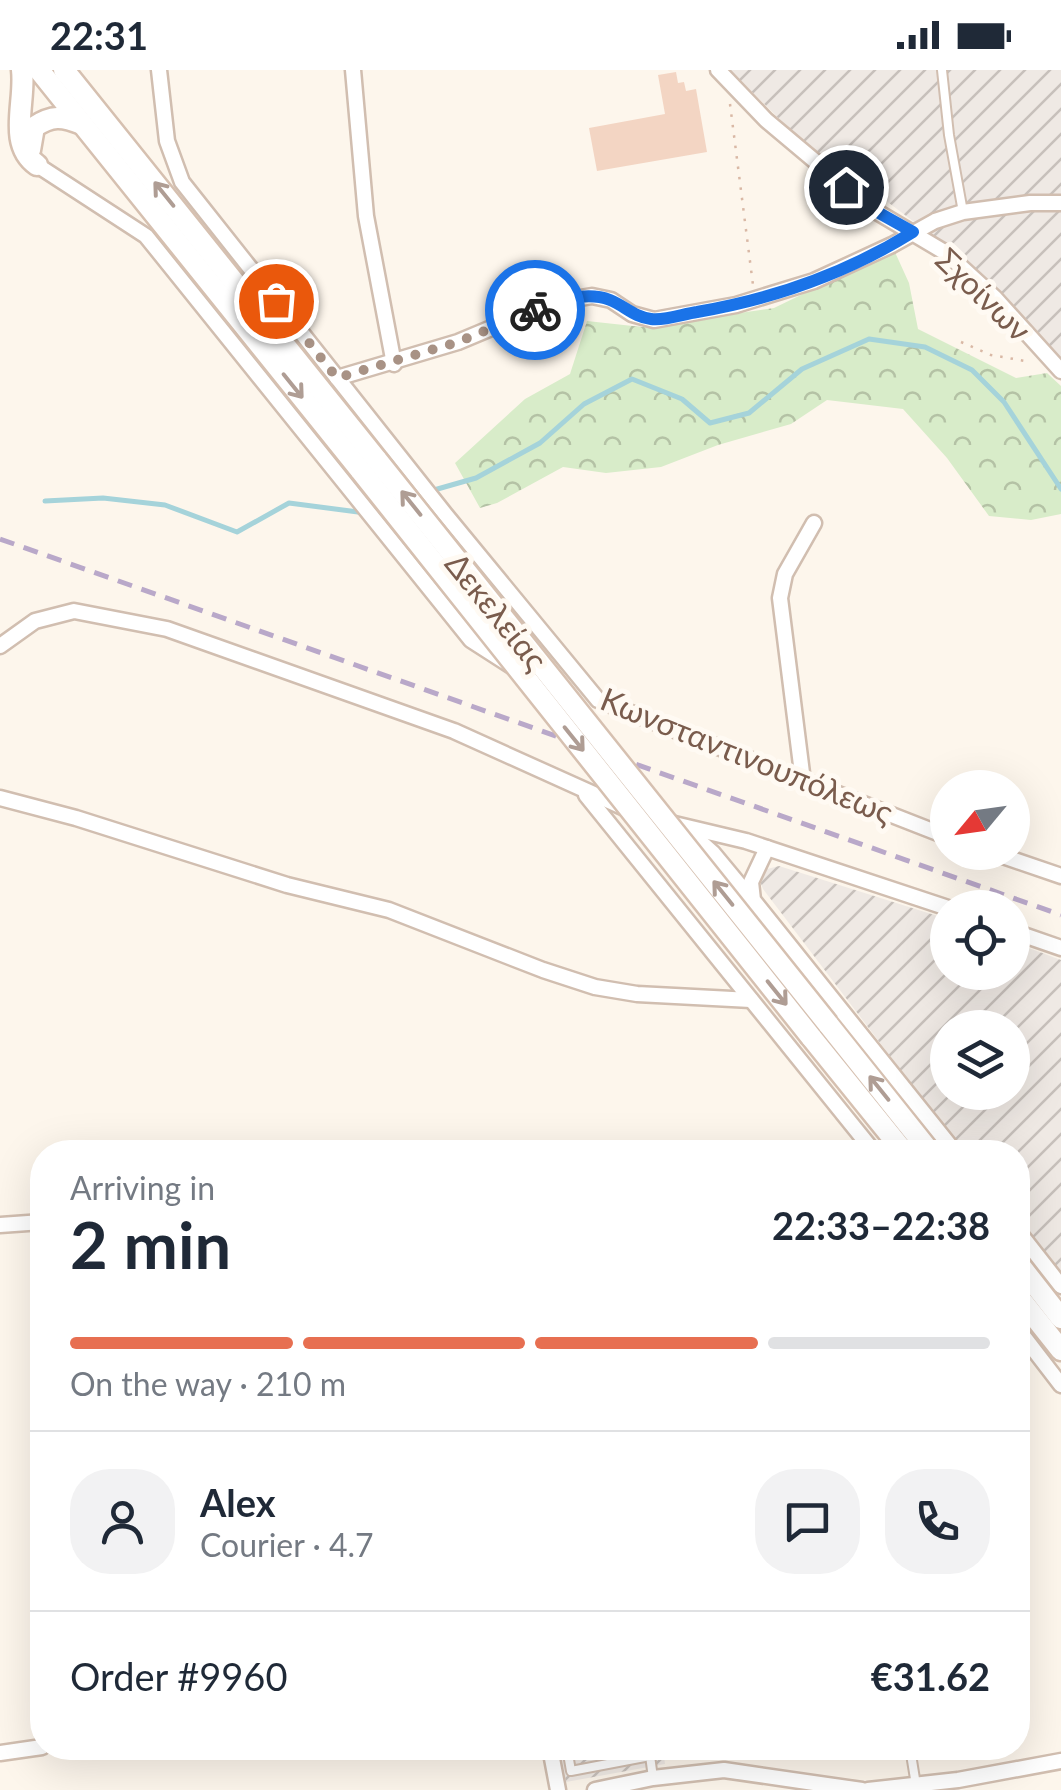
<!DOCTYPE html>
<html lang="en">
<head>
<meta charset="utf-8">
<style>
  body { margin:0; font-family:Lato,sans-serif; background:#f2f2f3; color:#1f2937; height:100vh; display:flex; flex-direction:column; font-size:38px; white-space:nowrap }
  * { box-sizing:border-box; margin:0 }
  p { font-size:32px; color:#747a83 }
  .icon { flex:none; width:55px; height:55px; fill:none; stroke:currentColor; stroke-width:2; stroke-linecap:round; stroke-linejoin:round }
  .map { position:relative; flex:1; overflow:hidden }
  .side { position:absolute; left:30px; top:1070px; width:1000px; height:620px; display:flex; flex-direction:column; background:#fff; border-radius:40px; box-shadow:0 10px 40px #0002 }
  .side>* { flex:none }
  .needle { width:65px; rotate:241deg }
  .buttons { position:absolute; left:930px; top:700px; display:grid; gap:20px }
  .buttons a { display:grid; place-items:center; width:100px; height:100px; border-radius:50%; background:#fff; box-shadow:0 10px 40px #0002; font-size:50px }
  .pin { position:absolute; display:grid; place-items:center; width:85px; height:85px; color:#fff; margin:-42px; border:5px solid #fff; border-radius:50%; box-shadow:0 2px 10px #0007 }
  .courier { position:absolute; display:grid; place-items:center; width:100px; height:100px; margin:-50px; border:8px solid #1a73e8; border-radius:50%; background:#fff; color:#222; box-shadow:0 2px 12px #0007 }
  .headline em { font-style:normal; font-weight:700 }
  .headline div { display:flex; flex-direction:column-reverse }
  .headline { display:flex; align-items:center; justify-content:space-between; height:170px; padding:0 40px }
  h1 { font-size:65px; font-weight:700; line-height:75px }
  .bar { display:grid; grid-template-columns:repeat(4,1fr); gap:15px 10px; align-content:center; height:120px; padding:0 40px }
  .bar i { height:12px; border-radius:8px; background:#e0e1e3 }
  .bar .selected { background:#e76f51 }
  .bar p { grid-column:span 4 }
  .line { display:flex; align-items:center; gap:25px; padding:0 40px; border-top:2px solid #e0e1e3 }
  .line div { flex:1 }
  .round { display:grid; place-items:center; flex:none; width:105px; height:105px; border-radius:40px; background:#f2f2f3 }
  .status { display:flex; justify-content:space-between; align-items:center; height:70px; padding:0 50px; background:#fff; direction:ltr }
  .status svg { height:28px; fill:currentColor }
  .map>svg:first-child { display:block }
</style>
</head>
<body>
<div class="status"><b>22:31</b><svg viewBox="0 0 49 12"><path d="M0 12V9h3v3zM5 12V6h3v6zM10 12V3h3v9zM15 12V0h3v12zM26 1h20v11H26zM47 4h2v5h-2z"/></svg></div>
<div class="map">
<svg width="1061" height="1720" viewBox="0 0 1061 1720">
  <defs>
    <pattern id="industrial-furrows" width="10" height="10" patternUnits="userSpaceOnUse" patternTransform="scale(2.5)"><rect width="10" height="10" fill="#efe9e4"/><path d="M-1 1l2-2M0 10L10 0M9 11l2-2" fill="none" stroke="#c7c0bb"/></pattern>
    <pattern id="forest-crowns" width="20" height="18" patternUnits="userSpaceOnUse" patternTransform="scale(2.5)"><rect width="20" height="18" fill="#d8ecc9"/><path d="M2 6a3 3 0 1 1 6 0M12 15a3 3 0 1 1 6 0" fill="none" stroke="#b4c2a5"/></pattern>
  </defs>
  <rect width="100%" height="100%" fill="#fdf6ec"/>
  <g fill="url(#industrial-furrows)" fill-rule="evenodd">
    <path d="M730,0H1061V294L950,179L885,130L825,94Z"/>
    <path d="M779,796L947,849L948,902H1012L1013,872L1061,890V1212L1018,1155V1082H963L763,819L760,811L767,799ZM948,958H1012V1022H948Z"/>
    <path d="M560,1678H663L665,1694L566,1712Z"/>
  </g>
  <path fill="url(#forest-crowns)" d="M894,180L909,213L918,259L1016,308L1047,303L1061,316V444L1031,450L989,446L947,388L903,339L827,330L791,354L718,375L661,397L606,403L563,397L497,433L480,438L455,393L525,329L570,304L587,251L642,257L774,238Z"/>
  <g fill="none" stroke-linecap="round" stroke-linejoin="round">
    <g stroke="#a5d3da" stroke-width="5">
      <path d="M413,426L476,408L540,373L584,334L632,309L682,329L710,353L749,343L802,299L869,269L925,277L972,300L1004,332L1061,419"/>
      <path d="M45,431L103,428L165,435L237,462L289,433L358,442L383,435"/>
    </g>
  </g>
  <path fill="#f3d5c3" d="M676,2L678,13L684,12L686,21L696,19L707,82L597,101L589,58L665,44L658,5Z"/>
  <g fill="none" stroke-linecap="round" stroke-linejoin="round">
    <defs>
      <g id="lane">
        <path d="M942,0L949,65L963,142"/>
        <path d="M567,1678L571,1701L650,1686"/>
        <path d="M649,1678L653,1708"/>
        <path d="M910,1678L916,1715"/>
      </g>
      <g id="street">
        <path d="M159,0L167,71L182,112L445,444L598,630L948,767"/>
        <path d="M353,0L366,146L394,294"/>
        <path d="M718,0L766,50L872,139L946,183L995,228L1061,301"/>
        <path d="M37,95L146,166L471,570L513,597"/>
        <path d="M337,308L458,272L551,233L592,226L611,230L632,244L654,250L736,235L814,211L892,175L935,151L963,142L1030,133H1061"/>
        <path d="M0,576L35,551L74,541L167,559L454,661L627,739"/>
        <path d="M803,711L780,528L785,504L814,453"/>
        <path d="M586,725L874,1082"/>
        <path d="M0,728L76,748L287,815L389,840L543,900L595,917L637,924L751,930"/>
        <path d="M666,752L746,771L948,838"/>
        <path d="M685,758L713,783L752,830"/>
        <path d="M767,778L751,812L753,830L955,1082"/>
        <path d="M991,782L1061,806"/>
        <path d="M1012,861L1061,878"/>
        <path d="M0,1155L42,1152"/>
        <path d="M1018,1161L1061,1216"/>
        <path d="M1018,1259L1061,1315"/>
        <path d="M550,1678L558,1720"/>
        <path d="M0,1683L42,1677"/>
        <path d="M595,1720L653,1708L724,1700L862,1720"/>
        <path d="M868,1720L958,1710L1061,1691"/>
      </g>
      <g id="secondary">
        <path d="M22,0C26,32 7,74 37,95"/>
        <path d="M39,0L361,401"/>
        <path d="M64,0L377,390"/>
        <path d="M30,80L34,57C52,45 62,46 82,54"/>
        <path d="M828,954L930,1082"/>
        <path d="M811,967L904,1082"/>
        <path d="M1018,1193L1061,1248"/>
        <path d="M1018,1226L1061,1280"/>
      </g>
    </defs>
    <use href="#lane" stroke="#d1beb0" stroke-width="12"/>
    <use href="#street" stroke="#d1beb0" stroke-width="19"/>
    <use href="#secondary" stroke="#d6c0b0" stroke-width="25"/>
    <g stroke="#d9b8a5" stroke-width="2.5" stroke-dasharray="2.5 8" stroke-linecap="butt">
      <path d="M730,34L753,215"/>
      <path d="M961,272L991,285L1031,292"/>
    </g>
    <use href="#lane" stroke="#fff" stroke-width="8"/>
    <use href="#street" stroke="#fff" stroke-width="14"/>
    <use href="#secondary" stroke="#fff" stroke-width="20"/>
    <path stroke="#b9a8c9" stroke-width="5" stroke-dasharray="15 10" stroke-linecap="butt" d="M0,469L1061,845"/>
    <defs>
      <g id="secondary-bridge">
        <path d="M377,390L828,954"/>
        <path d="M361,401L811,967"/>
      </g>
    </defs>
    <use href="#secondary-bridge" stroke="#d6c0b0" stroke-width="25" stroke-linecap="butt"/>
    <use href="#secondary-bridge" stroke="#fff" stroke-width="20"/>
  </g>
  <defs><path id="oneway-shaft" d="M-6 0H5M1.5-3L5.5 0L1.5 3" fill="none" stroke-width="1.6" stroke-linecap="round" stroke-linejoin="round" transform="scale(2.5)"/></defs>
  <g stroke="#af9d94">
    <use href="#oneway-shaft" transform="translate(164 124) rotate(-129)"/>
    <use href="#oneway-shaft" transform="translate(293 316) rotate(51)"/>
    <use href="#oneway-shaft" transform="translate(411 433) rotate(-129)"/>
    <use href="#oneway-shaft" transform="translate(574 669) rotate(51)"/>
    <use href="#oneway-shaft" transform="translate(723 823) rotate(-129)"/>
    <use href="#oneway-shaft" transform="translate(777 923) rotate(51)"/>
    <use href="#oneway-shaft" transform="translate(879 1018) rotate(-129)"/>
  </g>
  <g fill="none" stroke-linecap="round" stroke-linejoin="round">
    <path stroke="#a89285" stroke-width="10" stroke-dasharray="0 18" d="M276,231L337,308L458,272L535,240"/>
    <path stroke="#1a73e8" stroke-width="12" d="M535,240C556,230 587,221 610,230C625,236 634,247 651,249C665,251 683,244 697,242C773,229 847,203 913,162L872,139L846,117"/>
  </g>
  <g text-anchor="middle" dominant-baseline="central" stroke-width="10" stroke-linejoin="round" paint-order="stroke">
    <g font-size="32" fill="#7a5c4d" stroke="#fffaf3">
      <text transform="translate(984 224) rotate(44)">Σχοίνων</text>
      <text transform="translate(497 541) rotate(51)">Δεκελείας</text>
      <text transform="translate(747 685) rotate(22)">Κωνσταντινουπόλεως</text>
    </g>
  </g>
</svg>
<div class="buttons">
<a><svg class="needle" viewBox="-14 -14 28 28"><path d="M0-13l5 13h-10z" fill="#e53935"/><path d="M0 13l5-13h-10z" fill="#747a83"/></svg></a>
<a><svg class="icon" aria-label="locate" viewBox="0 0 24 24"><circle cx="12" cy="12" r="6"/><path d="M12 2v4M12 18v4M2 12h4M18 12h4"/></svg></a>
<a><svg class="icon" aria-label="layers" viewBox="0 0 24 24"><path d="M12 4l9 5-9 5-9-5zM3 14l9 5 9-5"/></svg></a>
</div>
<div class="pin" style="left:276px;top:231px;background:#ea580c"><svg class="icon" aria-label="bag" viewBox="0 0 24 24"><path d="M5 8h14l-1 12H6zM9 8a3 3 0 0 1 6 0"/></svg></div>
<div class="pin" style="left:846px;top:117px;background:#1f2937"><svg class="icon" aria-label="home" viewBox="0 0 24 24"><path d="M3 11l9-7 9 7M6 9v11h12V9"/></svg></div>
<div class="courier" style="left:535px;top:240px"><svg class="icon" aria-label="bike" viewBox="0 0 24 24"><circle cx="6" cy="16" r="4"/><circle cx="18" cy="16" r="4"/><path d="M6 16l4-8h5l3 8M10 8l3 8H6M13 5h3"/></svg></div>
<section class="side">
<div class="headline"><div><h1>2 min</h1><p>Arriving in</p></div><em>22:33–22:38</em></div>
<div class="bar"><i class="selected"></i><i class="selected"></i><i class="selected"></i><i></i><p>On the way · 210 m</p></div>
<div class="line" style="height:180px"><a class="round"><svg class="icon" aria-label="person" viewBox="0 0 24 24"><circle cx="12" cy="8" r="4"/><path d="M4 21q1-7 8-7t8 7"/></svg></a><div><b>Alex</b><p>Courier · 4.7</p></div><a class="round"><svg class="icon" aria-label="chat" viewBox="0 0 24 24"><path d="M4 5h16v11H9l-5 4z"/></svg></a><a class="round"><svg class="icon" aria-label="phone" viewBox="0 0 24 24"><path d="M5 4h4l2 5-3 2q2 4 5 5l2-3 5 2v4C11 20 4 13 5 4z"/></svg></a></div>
<div class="line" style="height:130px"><div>Order #9960</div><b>€31.62</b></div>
</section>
</div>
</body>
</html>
